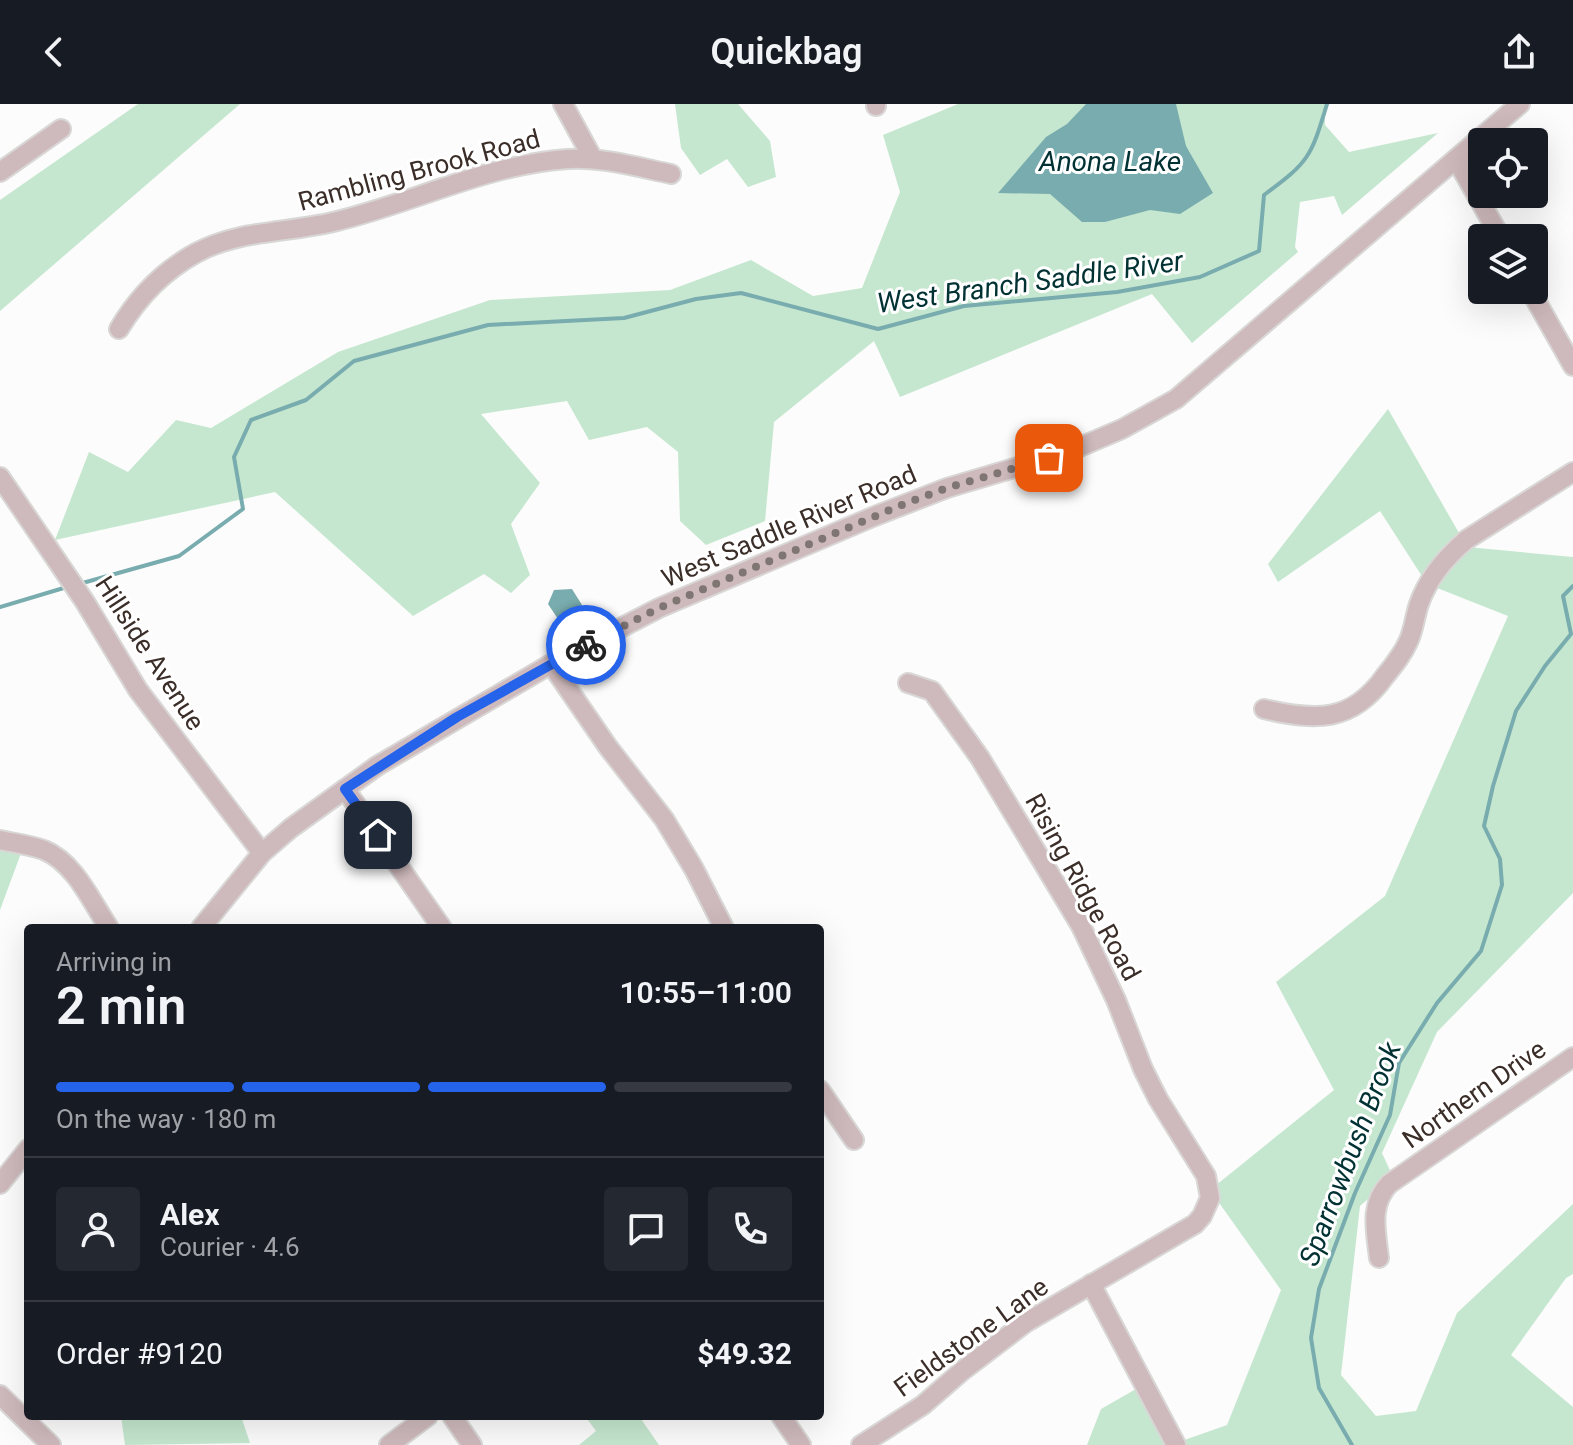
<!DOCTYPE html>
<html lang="en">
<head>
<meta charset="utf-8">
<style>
  body { margin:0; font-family:Roboto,sans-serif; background:#242831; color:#f1f3f6; height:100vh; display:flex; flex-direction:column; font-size:30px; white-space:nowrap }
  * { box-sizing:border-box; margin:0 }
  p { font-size:26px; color:#9ea1a6 }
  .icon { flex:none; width:44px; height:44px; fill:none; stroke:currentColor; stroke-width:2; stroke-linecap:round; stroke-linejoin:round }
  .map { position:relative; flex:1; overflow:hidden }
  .side { position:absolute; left:24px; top:820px; width:800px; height:496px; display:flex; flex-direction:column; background:#171b24; border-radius:8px; box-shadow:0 8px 32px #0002 }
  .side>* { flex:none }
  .controls { position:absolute; left:1468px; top:24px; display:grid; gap:16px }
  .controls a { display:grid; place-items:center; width:80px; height:80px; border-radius:8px; background:#171b24; box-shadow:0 8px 32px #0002; font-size:40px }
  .pin { position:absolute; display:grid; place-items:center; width:68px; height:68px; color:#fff; margin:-34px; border-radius:16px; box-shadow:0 4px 12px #0006 }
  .courier { position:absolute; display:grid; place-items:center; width:80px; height:80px; margin:-40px; border:6px solid #2563eb; border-radius:50%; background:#fff; color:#222; box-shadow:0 2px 10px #0007 }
  .summary em { font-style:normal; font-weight:600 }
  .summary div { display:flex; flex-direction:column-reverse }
  .summary { display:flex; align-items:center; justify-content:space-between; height:136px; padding:0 32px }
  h1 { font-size:52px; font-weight:600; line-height:60px }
  .bar { display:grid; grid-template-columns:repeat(4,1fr); gap:12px 8px; align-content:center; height:96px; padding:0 32px }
  .bar i { height:10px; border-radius:6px; background:#363941 }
  .bar .selected { background:#2563eb }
  .bar p { grid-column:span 4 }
  .line { display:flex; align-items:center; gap:20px; padding:0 32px; border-top:2px solid #363941 }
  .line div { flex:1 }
  .round { display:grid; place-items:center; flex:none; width:84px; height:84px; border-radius:8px; background:#242831 }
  header { display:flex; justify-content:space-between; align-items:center; height:104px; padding:0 32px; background:#171b24; font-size:36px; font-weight:600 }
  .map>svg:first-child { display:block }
</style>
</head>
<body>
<header><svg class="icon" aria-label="back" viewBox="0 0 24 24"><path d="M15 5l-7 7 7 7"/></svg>Quickbag<svg class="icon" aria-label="share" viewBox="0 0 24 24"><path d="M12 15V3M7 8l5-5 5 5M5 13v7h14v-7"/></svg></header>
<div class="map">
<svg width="1573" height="1341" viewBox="0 0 1573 1341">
  <rect width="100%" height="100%" fill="#fcfcfc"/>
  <g fill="#c5e7cf">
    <path d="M138,0H240L0,207V96Z"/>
    <path d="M675,0H738L770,37L776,73L748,83L727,55L700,71L681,44Z"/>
    <path d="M958,0H1325V21L1349,48L1438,29L1342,111L1334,92L1300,98L1295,143L1298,148L1192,239L1152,190L900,293L874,237L774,318L765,417L706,441L680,417L678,348L647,323L589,336L567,297L481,310L540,379L511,420L530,471L511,489L484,470L413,512L275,388L55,436L89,348L128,368L176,316L211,324L338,248L490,196L670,186L751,156L813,192L862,184L900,88L883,31Z"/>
    <path d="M1388,305L1467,443L1573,453V789L1437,928L1382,1049L1393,1073L1360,1102L1341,1271L1376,1312L1416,1307L1457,1209L1573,1100V1170L1566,1174L1511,1251L1573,1303V1341H1087L1101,1305L1143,1281L1173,1340L1227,1321L1281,1186L1210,1086L1334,986L1276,878L1385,792L1508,512L1427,480L1380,407L1278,478L1268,460Z"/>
    <path d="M0,741H24L0,806Z"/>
    <path d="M121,1312H241L250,1339L125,1341Z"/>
    <path d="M585,1312H639L659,1341H579L596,1327Z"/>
  </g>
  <g fill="#79acae">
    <path d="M1086,0H1176L1186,42L1213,89L1180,110L1150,106L1105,118H1082L1050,90L998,89L1046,33L1067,20Z"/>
    <path d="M572,485L582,501L579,516L560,518L548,500L554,486Z"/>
  </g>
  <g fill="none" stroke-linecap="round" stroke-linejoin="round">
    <g stroke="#79acae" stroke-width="4">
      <path d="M79,480L179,452L243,405L234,353L251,316L306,296L354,257L488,221L624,214L696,195L741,189L878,225L964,202L1117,188L1200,173L1259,147L1264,91C1309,58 1311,53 1327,0"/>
      <path d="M0,503L67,483"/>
      <path d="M1352,1341L1319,1284L1311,1234L1319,1185L1355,1089L1390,1011L1399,959L1437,899L1481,847L1502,781L1500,755L1484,722L1493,682L1516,607L1545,562L1571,530L1563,492L1573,482"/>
    </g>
    <defs>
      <g id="minor">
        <path d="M563,0L593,55"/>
        <path d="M876,0V2"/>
        <path d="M1456,55L1501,134"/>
        <path d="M0,68L61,25"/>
        <path d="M1530,186L1573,262"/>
        <path d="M119,225C138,193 163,167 196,149C238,126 287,129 333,118C411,100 487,60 568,55C603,53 637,63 671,70"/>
        <path d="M0,373L85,498L138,586L262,749"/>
        <path d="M551,560L608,643L664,715L694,765L724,824"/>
        <path d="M1264,605C1315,617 1352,619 1385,572C1394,561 1403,550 1409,536C1414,524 1415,512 1419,500C1428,474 1445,454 1466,436L1573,368"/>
        <path d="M345,685L442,824"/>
        <path d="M0,736C14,739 30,741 44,746C75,759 91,797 109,824"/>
        <path d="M201,824L262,749L291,724L377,662L551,560L659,504L875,412L947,384L1068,348L1122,325L1176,295L1520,0"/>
        <path d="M820,986L854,1036"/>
        <path d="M0,1080L28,1045"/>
        <path d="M1379,1154C1376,1127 1369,1101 1389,1080L1573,953"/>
        <path d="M1091,1180L1176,1341"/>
        <path d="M0,1291L51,1341"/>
        <path d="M452,1312L472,1341"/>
        <path d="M781,1312L801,1341"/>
        <path d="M389,1341L428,1312"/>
        <path d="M861,1341L923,1301L962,1267L1025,1219L1195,1120L1202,1112L1210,1094L1206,1072L1158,995L1143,965L1116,896L1081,822L980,654L932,587L908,579"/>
      </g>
    </defs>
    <use href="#minor" stroke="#d9d7d6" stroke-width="22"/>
    <use href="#minor" stroke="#ceb9bc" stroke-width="18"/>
  </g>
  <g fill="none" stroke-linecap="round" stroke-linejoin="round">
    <path stroke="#7f7673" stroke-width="8" stroke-dasharray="0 14.4" d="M586,541L659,504L904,400L947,384L1049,354"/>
    <path stroke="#2563eb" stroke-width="10" d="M378,731L345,685L457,613L586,541"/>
  </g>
  <g text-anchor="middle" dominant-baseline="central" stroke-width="6" stroke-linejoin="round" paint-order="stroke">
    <g font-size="26" fill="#3b2e29" stroke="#fff">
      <text transform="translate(419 66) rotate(-15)">Rambling Brook Road</text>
      <text transform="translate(789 422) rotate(-23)">West Saddle River Road</text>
      <text transform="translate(150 549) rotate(57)">Hillside Avenue</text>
      <text transform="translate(1083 783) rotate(61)">Rising Ridge Road</text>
      <text transform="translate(1474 990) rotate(-35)">Northern Drive</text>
      <text transform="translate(971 1233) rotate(-36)">Fieldstone Lane</text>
    </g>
    <g font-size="28" font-style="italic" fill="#003133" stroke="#fff">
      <text x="1110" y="57">Anona Lake</text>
      <text transform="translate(1030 178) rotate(-8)">West Branch Saddle River</text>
      <text transform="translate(1350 1050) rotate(-69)">Sparrowbush Brook</text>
    </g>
  </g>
</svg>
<div class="controls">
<a><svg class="icon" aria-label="locate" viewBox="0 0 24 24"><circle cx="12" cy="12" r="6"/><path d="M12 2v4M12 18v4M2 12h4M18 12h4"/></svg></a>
<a><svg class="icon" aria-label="layers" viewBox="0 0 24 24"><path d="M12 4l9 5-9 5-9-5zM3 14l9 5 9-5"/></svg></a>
</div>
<div class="pin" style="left:1049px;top:354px;background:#ea580c"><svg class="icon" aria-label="bag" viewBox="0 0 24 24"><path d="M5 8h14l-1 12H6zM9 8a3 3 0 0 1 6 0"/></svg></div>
<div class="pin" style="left:378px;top:731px;background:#1f2937"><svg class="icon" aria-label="home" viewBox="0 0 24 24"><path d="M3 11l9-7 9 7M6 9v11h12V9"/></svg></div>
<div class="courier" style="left:586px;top:541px"><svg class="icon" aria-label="bike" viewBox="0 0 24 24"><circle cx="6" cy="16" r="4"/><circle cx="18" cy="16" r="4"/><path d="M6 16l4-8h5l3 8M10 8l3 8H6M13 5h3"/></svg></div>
<section class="side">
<div class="summary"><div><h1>2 min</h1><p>Arriving in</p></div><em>10:55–11:00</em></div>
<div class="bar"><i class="selected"></i><i class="selected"></i><i class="selected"></i><i></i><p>On the way · 180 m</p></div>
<div class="line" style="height:144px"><a class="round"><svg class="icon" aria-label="person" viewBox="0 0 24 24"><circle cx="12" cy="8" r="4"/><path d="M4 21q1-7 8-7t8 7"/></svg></a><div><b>Alex</b><p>Courier · 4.6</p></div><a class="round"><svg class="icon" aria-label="chat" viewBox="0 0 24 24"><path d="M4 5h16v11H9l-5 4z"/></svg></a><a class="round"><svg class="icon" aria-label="phone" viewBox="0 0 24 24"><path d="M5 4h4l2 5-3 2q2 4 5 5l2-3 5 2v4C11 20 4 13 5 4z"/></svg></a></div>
<div class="line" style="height:104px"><div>Order #9120</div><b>$49.32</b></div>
</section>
</div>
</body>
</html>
